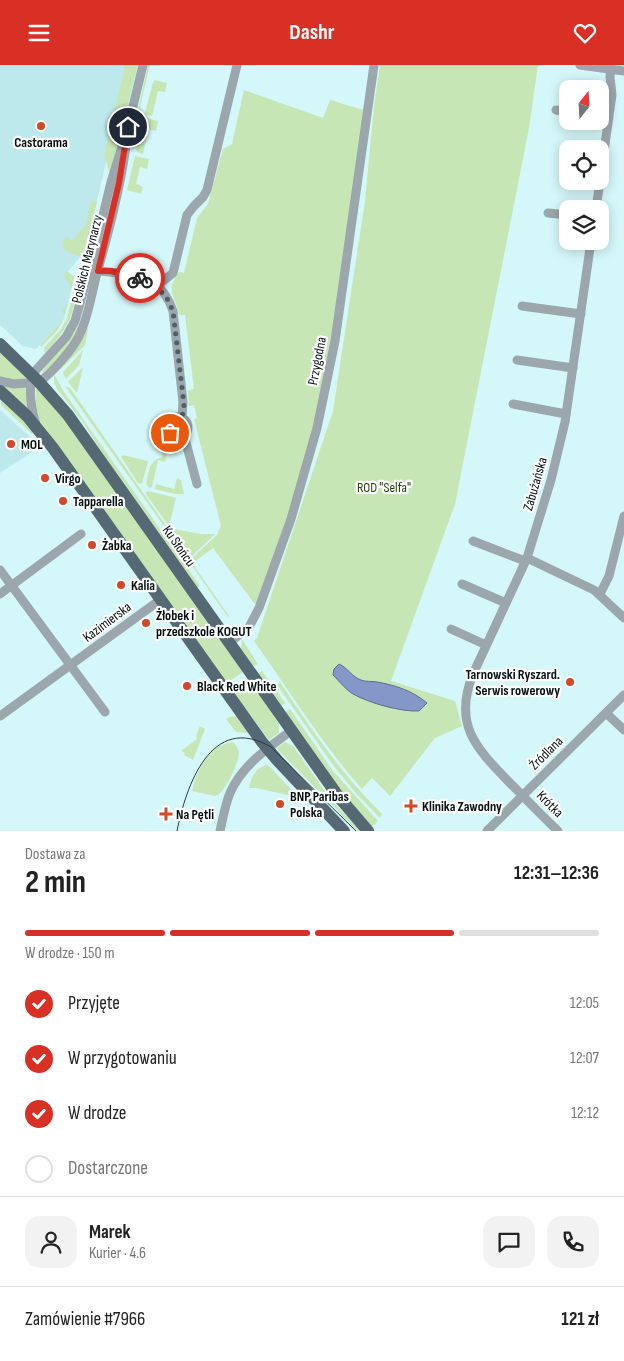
<!DOCTYPE html>
<html lang="pl">
<head>
<meta charset="utf-8">
<style>
  body { margin:0; font-family:"Sofia Sans Condensed",sans-serif; background:#f2f2f2; color:#222; height:100vh; display:flex; flex-direction:column; font-size:19px; white-space:nowrap }
  * { box-sizing:border-box; margin:0 }
  p { font-size:16px; color:#767676 }
  .icon { flex:none; width:28px; height:28px; fill:none; stroke:currentColor; stroke-width:2; stroke-linecap:round; stroke-linejoin:round }
  .map { position:relative; height:766px; overflow:hidden }
  .side { display:flex; flex-direction:column; background:#fff; flex:1 }
  .side>* { flex:none }
  .needle { width:32px; rotate:18deg }
  .fabs { position:absolute; left:559px; top:15px; display:grid; gap:10px }
  .fabs a { display:grid; place-items:center; width:50px; height:50px; border-radius:10px; background:#fff; box-shadow:0 2px 12px #0003; font-size:25px }
  .pin { position:absolute; display:grid; place-items:center; width:42px; height:42px; color:#fff; margin:-21px; border:2px solid #fff; border-radius:50%; box-shadow:0 1px 5px #0007 }
  .courier { position:absolute; display:grid; place-items:center; width:50px; height:50px; margin:-25px; border:4px solid #d93025; border-radius:50%; background:#fff; color:#222; box-shadow:0 1px 6px #0007 }
  .summary em { font-style:normal; font-weight:700 }
  .summary div { display:flex; flex-direction:column-reverse }
  .summary { display:flex; align-items:center; justify-content:space-between; height:85px; padding:0 25px }
  h1 { font-size:32px; font-weight:700; line-height:38px }
  .bar { display:grid; grid-template-columns:repeat(4,1fr); gap:8px 5px; align-content:center; height:60px; padding:0 25px }
  .bar i { height:6px; border-radius:4px; background:#e0e0e0 }
  .bar .active { background:#d93025 }
  .bar p { grid-column:span 4 }
  .line { display:flex; align-items:center; gap:12px; padding:0 25px; border-top:1px solid #e0e0e0 }
  .line div { flex:1 }
  .round { display:grid; place-items:center; flex:none; width:52px; height:52px; border-radius:15px; background:#f2f2f2 }
  ol { padding:0 25px; list-style:none }
  li { display:flex; align-items:center; gap:15px; height:55px }
  li p { margin-inline-start:auto }
  li .icon { padding:5px; border-radius:50%; background:#d93025; color:#fff; stroke-width:4 }
  li:last-child { color:#767676 }
  li i { width:28px; height:28px; border:2px solid #e0e0e0; border-radius:50% }
  header { display:flex; justify-content:space-between; align-items:center; height:65px; padding:0 25px; background:#d93025; color:#fff; font-size:22px; font-weight:700 }
  .map>svg:first-child { display:block }
</style>
</head>
<body>
<header><svg class="icon" aria-label="menu" viewBox="0 0 24 24"><path d="M4 6h16M4 12h16M4 18h16"/></svg>Dashr<svg class="icon" aria-label="heart" viewBox="0 0 24 24"><path d="M12 20l-8-8c-3-5 5-10 8-4 3-6 11-1 8 4z"/></svg></header>
<div class="map">
<svg width="624" height="766" viewBox="0 0 624 766">
  <rect width="100%" height="100%" fill="#d4f7f9"/>
  <g fill="#bee9ec">
    <path d="M0,0H129L85,186L66,209L73,216L65,250L62,256L36,284L23,281L0,260Z"/>
    <path d="M0,345L27,369L38,383L0,408Z"/>
  </g>
  <g fill="#c6e6b5">
    <path d="M125,0H138L110,109L104,90Z"/>
    <path d="M148,0H150L126,99Z"/>
    <path d="M380,0H538L529,63L455,439L391,616L455,636L462,661L435,673L390,731L372,713L362,724C322,679 289,625 254,576L257,573L333,346L365,136L374,41Z"/>
    <path d="M155,15L167,18L165,27L158,26L152,51L146,50L145,48L153,17Z"/>
    <path d="M244,25L323,53L330,35L367,46L346,201L317,363L261,540L254,538L213,483L194,497L193,492L217,470L221,461L194,354L197,353L194,340L189,341L188,326L194,324L185,250H179C176,230 164,227 179,207L184,208L197,153L208,139L223,84L232,79Z"/>
    <path d="M147,53L158,56L156,66L149,64L143,89L137,87L136,85L143,55Z"/>
    <path d="M135,91L149,94L147,104L140,102L136,119L143,122L141,129L127,125Z"/>
    <path d="M91,135L97,137L85,186L80,191L71,189L63,183V177L66,172L72,176L86,159Z"/>
    <path d="M67,206L74,212L64,254L57,266L41,282L40,280L62,256L65,250L62,247C71,235 75,221 63,211Z"/>
    <path d="M77,211C80,218 79,224 77,231C70,259 64,267 45,288L44,283L61,264L67,253Z"/>
    <path d="M79,258C79,272 55,300 42,308C50,290 70,278 79,258Z"/>
    <path d="M89,260L85,280L61,304L59,302L78,282Z"/>
    <path d="M0,285L27,313C18,317 9,314 0,312Z"/>
    <path d="M83,285L79,300L66,314L63,308L64,306Z"/>
    <path d="M83,302L77,328L68,317Z"/>
    <path d="M54,309L64,327L200,521L196,523L110,400L82,356L57,324L54,317Z"/>
    <path d="M0,320L29,321L30,348Z"/>
    <path d="M65,321L70,323L229,551L228,552Z"/>
    <path d="M38,323L60,348L244,606L226,619L41,359L36,342V324Z"/>
    <path d="M1,336L17,348L33,367L32,369L1,340Z"/>
    <circle cx="178" cy="362" r="5.5"/>
    <path d="M166,375L168,384L165,397L158,395L152,422L149,423L146,418C150,405 148,397 162,392L163,386L161,377Z"/>
    <path d="M123,390L148,396L142,419L138,418L121,392Z"/>
    <path d="M177,413L181,415L184,429H175L155,424L156,419L174,424Z"/>
    <path d="M148,426L176,433L169,461L145,428Z"/>
    <path d="M174,464L201,469H215L191,492L172,466Z"/>
    <path d="M242,574L258,599L252,602L241,586Z"/>
    <path d="M262,606L285,638L280,642L257,609Z"/>
    <path d="M249,613L279,659V668L269,675L232,626Z"/>
    <path d="M280,617C311,664 342,710 382,749L380,753L355,727L333,700L277,620Z"/>
    <path d="M290,644L333,706L378,756L371,763L356,746L284,648Z"/>
    <path d="M236,651L248,667L247,668L236,667L226,654L229,652Z"/>
    <path d="M200,661L205,664L193,695L184,690L185,688L181,686L197,674L196,671Z"/>
    <path d="M233,677C236,680 238,683 239,687C239,698 225,728 215,731L192,726C196,705 210,679 233,677Z"/>
    <path d="M285,677L293,681L331,735L361,766H358L278,685L277,683Z"/>
    <path d="M267,700L271,703L298,732L255,723H249C251,713 255,703 267,700Z"/>
  </g>
  <path fill="#8397c8" stroke="#5d6e91" d="M339,599C348,603 352,612 361,615C366,617 371,616 377,617C395,620 413,626 427,638L419,646C401,647 369,638 353,629C346,625 339,616 333,610L334,604Z"/>
  <g fill="none" stroke-linecap="round" stroke-linejoin="round">
    <g stroke="#9ba6ad" stroke-width="9">
      <path d="M580,0L624,6"/>
      <path d="M556,45L568,47"/>
      <path d="M600,114L612,30L610,12L611,0"/>
      <path d="M596,144L600,116"/>
      <path d="M548,148L568,150"/>
      <path d="M98,206C108,206 145,212 153,217C162,223 170,236 173,246L183,337L182,353"/>
      <path d="M157,221L173,208L187,150L194,141L203,132L207,125L237,0"/>
      <path d="M522,241L581,249"/>
      <path d="M517,295L573,303"/>
      <path d="M0,316L14,319L39,317C51,309 73,284 79,271C88,253 91,232 96,212C108,169 120,125 126,81"/>
      <path d="M513,339L566,349"/>
      <circle cx="178" cy="362" r="10"/>
      <path d="M36,359C31,343 27,320 36,305L66,272L75,256L94,188L111,117L128,62L143,0"/>
      <path d="M184,370L197,419"/>
      <path d="M473,476L525,496"/>
      <path d="M527,493L594,525L624,553"/>
      <path d="M0,505L105,647"/>
      <path d="M462,519L506,538"/>
      <path d="M0,529L81,469"/>
      <path d="M600,529L609,511L624,451"/>
      <path d="M451,564L486,580"/>
      <path d="M229,578L249,562L259,543L291,454L317,363L335,276L374,0"/>
      <path d="M606,648L624,665"/>
      <path d="M0,651L160,535"/>
      <path d="M220,766C223,753 225,740 230,728C242,700 268,683 292,665"/>
      <path d="M487,766L624,630"/>
      <path d="M558,766C541,750 525,733 509,717C475,682 453,659 473,609L527,493L551,415L565,357L591,176"/>
    </g>
    <g stroke="#556975" stroke-width="12">
      <path d="M0,279L39,317L68,350L338,731L368,766"/>
      <path d="M0,326L27,351L53,383L262,677L278,696L344,766"/>
    </g>
    <path stroke="#2b3b3c" stroke-width="1" d="M177,766C186,721 211,647 271,682L356,766"/>
  </g>
  <g fill="none" stroke-linecap="round" stroke-linejoin="round">
    <path stroke="#4d6062" stroke-width="5" stroke-dasharray="0 9" d="M140,213L154,218L168,235L173,246L184,340L182,353L176,352C169,355 166,361 170,368"/>
    <path stroke="#d93025" stroke-width="6" d="M128,62L119,118L98,206H111L140,213"/>
  </g>
  <g fill="#d34928" stroke="#fff" stroke-width="2">
    <circle cx="41" cy="61" r="5"/>
    <circle cx="11" cy="379" r="5"/>
    <circle cx="45" cy="413" r="5"/>
    <circle cx="63" cy="436" r="5"/>
    <circle cx="92" cy="480" r="5"/>
    <circle cx="121" cy="520" r="5"/>
    <circle cx="146" cy="558" r="5"/>
    <circle cx="570" cy="617" r="5"/>
    <circle cx="187" cy="621" r="5"/>
    <circle cx="280" cy="739" r="5"/>
    <path d="M408.5 733.5h5v5h5v5h-5v5h-5v-5h-5v-5h5z"/>
    <path d="M163.5 741.5h5v5h5v5h-5v5h-5v-5h-5v-5h5z"/>
  </g>
  <g text-anchor="middle" dominant-baseline="central" stroke-width="4.5" stroke-linejoin="round" paint-order="stroke">
    <g font-size="14" font-weight="bold" fill="#040f10" stroke="#fff" text-anchor="start">
      <text x="41" y="77" text-anchor="middle">Castorama</text>
      <text x="21" y="379">MOL</text>
      <text x="55" y="413">Virgo</text>
      <text x="73" y="436">Tapparella</text>
      <text x="102" y="480">Żabka</text>
      <text x="131" y="520">Kalia</text>
      <text x="156" y="550">Żłobek i<tspan x="156" dy="16">przedszkole KOGUT</tspan></text>
      <text x="560" y="609" text-anchor="end">Tarnowski Ryszard.<tspan x="560" dy="16">Serwis rowerowy</tspan></text>
      <text x="197" y="621">Black Red White</text>
      <text x="290" y="731">BNP Paribas<tspan x="290" dy="16">Polska</tspan></text>
      <text x="422" y="741">Klinika Zawodny</text>
      <text x="176" y="749">Na Pętli</text>
    </g>
    <g font-size="14" fill="#040f10" stroke="#fff">
      <text transform="translate(87 194) rotate(-76)">Polskich Marynarzy</text>
      <text transform="translate(317 296) rotate(-79)">Przygodna</text>
      <text transform="translate(535 419) rotate(-74)">Zabużańska</text>
      <text transform="translate(179 481) rotate(55)">Ku Słońcu</text>
      <text transform="translate(107 557) rotate(-37)">Kazimierska</text>
      <text transform="translate(546 688) rotate(-45)">Źródlana</text>
      <text transform="translate(550 739) rotate(45)">Krótka</text>
    </g>
    <g font-size="14" fill="#213e0a" stroke="#fff">
      <text x="384" y="422">ROD "Selfa"</text>
    </g>
  </g>
</svg>
<div class="fabs">
<a><svg class="needle" viewBox="-14 -14 28 28"><path d="M0-13l5 13h-10z" fill="#e53935"/><path d="M0 13l5-13h-10z" fill="#767676"/></svg></a>
<a><svg class="icon" aria-label="locate" viewBox="0 0 24 24"><circle cx="12" cy="12" r="6"/><path d="M12 2v4M12 18v4M2 12h4M18 12h4"/></svg></a>
<a><svg class="icon" aria-label="layers" viewBox="0 0 24 24"><path d="M12 4l9 5-9 5-9-5zM3 14l9 5 9-5"/></svg></a>
</div>
<div class="pin" style="left:170px;top:368px;background:#ea580c"><svg class="icon" aria-label="bag" viewBox="0 0 24 24"><path d="M5 8h14l-1 12H6zM9 8a3 3 0 0 1 6 0"/></svg></div>
<div class="pin" style="left:128px;top:62px;background:#1f2937"><svg class="icon" aria-label="home" viewBox="0 0 24 24"><path d="M3 11l9-7 9 7M6 9v11h12V9"/></svg></div>
<div class="courier" style="left:140px;top:213px"><svg class="icon" aria-label="bike" viewBox="0 0 24 24"><circle cx="6" cy="16" r="4"/><circle cx="18" cy="16" r="4"/><path d="M6 16l4-8h5l3 8M10 8l3 8H6M13 5h3"/></svg></div>
</div>
<section class="side">
<div class="summary"><div><h1>2 min</h1><p>Dostawa za</p></div><em>12:31–12:36</em></div>
<div class="bar"><i class="active"></i><i class="active"></i><i class="active"></i><i></i><p>W drodze · 150 m</p></div>
<ol>
<li><svg class="icon" aria-label="check" viewBox="0 0 24 24"><path d="M5 12l5 5 9-10"/></svg>Przyjęte<p>12:05</p></li>
<li><svg class="icon" aria-label="check" viewBox="0 0 24 24"><path d="M5 12l5 5 9-10"/></svg>W przygotowaniu<p>12:07</p></li>
<li><svg class="icon" aria-label="check" viewBox="0 0 24 24"><path d="M5 12l5 5 9-10"/></svg>W drodze<p>12:12</p></li>
<li><i></i>Dostarczone</li>
</ol>
<div class="line" style="height:90px"><a class="round"><svg class="icon" aria-label="person" viewBox="0 0 24 24"><circle cx="12" cy="8" r="4"/><path d="M4 21q1-7 8-7t8 7"/></svg></a><div><b>Marek</b><p>Kurier · 4.6</p></div><a class="round"><svg class="icon" aria-label="chat" viewBox="0 0 24 24"><path d="M4 5h16v11H9l-5 4z"/></svg></a><a class="round"><svg class="icon" aria-label="phone" viewBox="0 0 24 24"><path d="M5 4h4l2 5-3 2q2 4 5 5l2-3 5 2v4C11 20 4 13 5 4z"/></svg></a></div>
<div class="line" style="height:65px"><div>Zamówienie #7966</div><b>121 zł</b></div>
</section>
</body>
</html>
